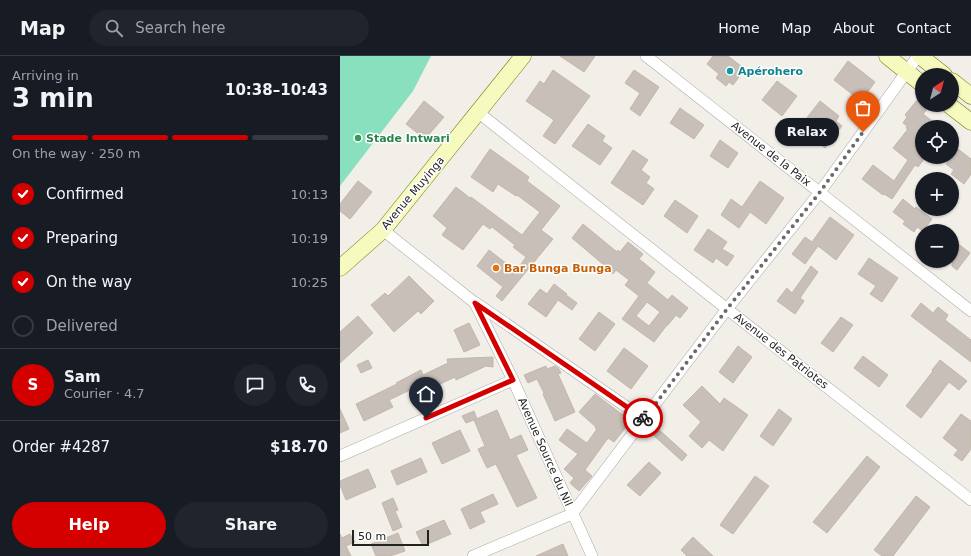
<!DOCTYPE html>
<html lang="en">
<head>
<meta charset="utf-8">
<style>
  body { margin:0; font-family:"DejaVu Sans",sans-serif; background:#20242c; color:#f1f3f6; height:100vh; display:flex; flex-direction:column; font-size:15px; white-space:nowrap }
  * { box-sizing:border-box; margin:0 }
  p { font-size:13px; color:#9ea1a6 }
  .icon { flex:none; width:22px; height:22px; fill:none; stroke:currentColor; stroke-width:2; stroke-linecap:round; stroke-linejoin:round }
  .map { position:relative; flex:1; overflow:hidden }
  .panel { display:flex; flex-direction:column; background:#171b24; width:340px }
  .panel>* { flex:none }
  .needle { width:26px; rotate:36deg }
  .controls { position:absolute; left:575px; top:12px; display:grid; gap:8px }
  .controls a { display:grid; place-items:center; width:44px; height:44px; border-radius:50%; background:#171b24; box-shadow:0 1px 3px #0004; font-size:20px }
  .scale { position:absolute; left:12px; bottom:10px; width:77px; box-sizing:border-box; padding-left:4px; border:2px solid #222; border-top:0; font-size:11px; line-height:14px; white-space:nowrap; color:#222; -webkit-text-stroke:3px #fff; paint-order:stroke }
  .pin { position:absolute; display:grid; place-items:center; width:34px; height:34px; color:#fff; margin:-41px -17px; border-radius:50% 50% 50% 0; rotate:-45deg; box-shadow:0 0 4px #0007 }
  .pin .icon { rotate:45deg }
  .courier { position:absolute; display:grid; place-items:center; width:40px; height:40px; margin:-20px; border:3px solid #d40000; border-radius:50%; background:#fff; color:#222; box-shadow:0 1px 5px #0007 }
  .bubble { position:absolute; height:28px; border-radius:14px; background:#171b24; box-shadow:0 1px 3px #0004; font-size:13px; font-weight:800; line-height:28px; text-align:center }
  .headline em { font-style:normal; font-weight:800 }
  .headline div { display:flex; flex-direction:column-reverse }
  .headline { display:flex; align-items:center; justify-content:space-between; height:68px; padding:0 12px }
  h1 { font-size:26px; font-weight:800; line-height:30px }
  .bar { display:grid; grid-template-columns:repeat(4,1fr); gap:6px 4px; align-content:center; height:48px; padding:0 12px }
  .bar i { height:5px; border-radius:3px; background:#363941 }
  .bar .active { background:#d40000 }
  .bar p { grid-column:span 4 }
  .line { display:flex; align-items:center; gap:10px; padding:0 12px; border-top:1px solid #363941 }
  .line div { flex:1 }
  .round { display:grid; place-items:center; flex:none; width:42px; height:42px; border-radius:21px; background:#20242c }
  ol { padding:0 12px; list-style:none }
  li { display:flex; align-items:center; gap:12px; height:44px }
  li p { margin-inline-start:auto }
  li .icon { padding:4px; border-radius:50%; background:#d40000; color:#fff; stroke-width:4 }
  li:last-child { color:#9ea1a6 }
  li i { width:22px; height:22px; border:2px solid #363941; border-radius:50% }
  .primary-button { display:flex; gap:8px; margin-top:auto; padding:8px 12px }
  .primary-button a { flex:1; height:46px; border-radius:24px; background:#d40000; color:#fff; font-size:16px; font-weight:800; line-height:46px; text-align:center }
  .primary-button a+a { background:#20242c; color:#f1f3f6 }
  header { display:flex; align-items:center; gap:24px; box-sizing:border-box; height:56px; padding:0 20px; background:#171b24; border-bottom:1px solid #363941 }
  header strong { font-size:19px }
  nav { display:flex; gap:22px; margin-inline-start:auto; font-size:14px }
  .search { width:280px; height:36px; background:#20242c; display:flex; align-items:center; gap:10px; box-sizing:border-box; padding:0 14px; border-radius:22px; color:#9ea1a6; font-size:15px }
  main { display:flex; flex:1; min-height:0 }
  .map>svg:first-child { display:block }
</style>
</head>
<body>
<header>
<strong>Map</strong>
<div class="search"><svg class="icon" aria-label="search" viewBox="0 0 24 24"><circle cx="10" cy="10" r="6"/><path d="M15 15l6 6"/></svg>Search here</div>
<nav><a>Home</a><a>Map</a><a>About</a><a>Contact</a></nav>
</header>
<main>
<section class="panel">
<div class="headline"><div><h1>3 min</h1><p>Arriving in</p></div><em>10:38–10:43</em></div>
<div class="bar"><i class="active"></i><i class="active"></i><i class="active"></i><i></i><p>On the way · 250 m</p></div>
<ol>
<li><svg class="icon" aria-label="check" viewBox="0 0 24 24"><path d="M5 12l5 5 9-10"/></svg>Confirmed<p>10:13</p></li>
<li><svg class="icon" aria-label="check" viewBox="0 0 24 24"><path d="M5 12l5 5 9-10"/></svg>Preparing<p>10:19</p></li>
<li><svg class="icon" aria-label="check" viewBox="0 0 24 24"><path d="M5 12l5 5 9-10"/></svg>On the way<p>10:25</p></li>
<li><i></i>Delivered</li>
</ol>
<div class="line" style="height:72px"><b class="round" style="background:#d40000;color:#fff">S</b><div><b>Sam</b><p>Courier · 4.7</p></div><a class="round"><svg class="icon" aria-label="chat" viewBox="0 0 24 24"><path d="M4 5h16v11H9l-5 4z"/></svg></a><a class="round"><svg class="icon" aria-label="phone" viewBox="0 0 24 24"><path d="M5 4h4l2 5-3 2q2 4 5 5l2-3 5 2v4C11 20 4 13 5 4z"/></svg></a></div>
<div class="line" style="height:52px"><div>Order #4287</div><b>$18.70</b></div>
<div class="primary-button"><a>Help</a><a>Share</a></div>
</section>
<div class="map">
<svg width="631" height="500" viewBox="0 0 631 500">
  <rect width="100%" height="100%" fill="#f2efe9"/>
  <path fill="#88e0be" d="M0,0H91L73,35L0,130Z"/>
  <g fill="#c7bfb8" stroke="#c4b6ab" fill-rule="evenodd">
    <path d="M220,0H255L244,16Z"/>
    <path d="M373,0H388L405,13L393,29L389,26L386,30L376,22L379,18L367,8Z"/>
    <path d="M508,5L535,26L521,45L494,24Z"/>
    <path d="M213,14L250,40L215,88L203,80L214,64L186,45L200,25L204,28Z"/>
    <path d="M294,14L319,31L300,60L290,53L300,37L285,27Z"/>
    <path d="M437,25L457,40L442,60L422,44Z"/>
    <path d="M582,38V49H591L583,58L600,71H582V93L579,97L582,101L585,102L578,111L575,109L552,143L544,138L543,139L522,123L533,109L554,125L568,104L553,92L568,73L566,72L567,70L563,67L567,61L565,59Z"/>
    <path d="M84,45L104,61L85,83L66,68Z"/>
    <path d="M480,45L499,60L496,65L502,70L485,92L459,72Z"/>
    <path d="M340,52L364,69L354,83L330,67Z"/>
    <path d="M248,68L265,80L262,85L272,92L260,109L232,90Z"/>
    <path d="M380,84L398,97L388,112L370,100Z"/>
    <path d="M150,93L189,121L187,125L220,150L201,174L213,183L162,245L156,240L163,231L137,210L149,194L176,215L186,201L173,191L175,189L152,171L150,173L143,168L123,194L102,179L107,172L93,160L116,131L130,142L131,141L182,179L200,156L177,139L176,140L158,128L153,136L131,121Z"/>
    <path d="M618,93L631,103V118L624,128L611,118L614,114L606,108L608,106L601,101H612Z"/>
    <path d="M293,94L308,104L301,114L310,121L306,127L314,133L303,149L271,127Z"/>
    <path d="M18,125L32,136L10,163L0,155V148Z"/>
    <path d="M420,125L444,142L426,168L410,156L399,172L381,159L391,143L402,151Z"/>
    <path d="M563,143L575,153L576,151L592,163L583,175L577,171L574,176L563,168L565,165L553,156Z"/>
    <path d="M335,144L358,160L347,177L324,160Z"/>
    <path d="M490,161L514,179L496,204L478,190L465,208L452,198L465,181L472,186Z"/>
    <path d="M243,168L277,196L278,194L280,196L288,186L303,198L299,203L315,216L307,227L328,244L332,239L348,252L340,262L336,259L328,269H327L314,286L282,263L299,240L285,229L289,224L276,214L273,218L264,211L265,210L232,182ZM307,246L320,256L309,270L296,260Z"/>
    <path d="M368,173L387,186L382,193L394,200L387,210L376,202L373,207L354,194Z"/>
    <path d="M612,183L630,197L617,214L612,210Z"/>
    <path d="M529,202L558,222L542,246L530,238L536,230L518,218Z"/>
    <path d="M471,210L478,216L460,242L464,245L455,258L437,245L447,232L452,237Z"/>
    <path d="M69,220L94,245L81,258L78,255L54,276L31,249L45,237L48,240Z"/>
    <path d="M214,228L227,238L226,239L237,247L232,254L218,244L206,261L188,248L200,233L207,238Z"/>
    <path d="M581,247L593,257L598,251L608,259L605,264L631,284V306L571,260Z"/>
    <path d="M259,256L275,268L255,295L239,283Z"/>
    <path d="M18,260L33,277L0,307V276Z"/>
    <path d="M501,261L513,269L493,296L481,287Z"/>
    <path d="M129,267L140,289L124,296L114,274Z"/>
    <path d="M398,290L412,301L393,327L379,316Z"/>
    <path d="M284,292L308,310L291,333L267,315Z"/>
    <path d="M523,300L548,319L539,331L514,312Z"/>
    <path d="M153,301V311L146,310L116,324L115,321L90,333L92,337L78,344L72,333L49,344L53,351L24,365L16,348L57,328L56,327L81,314L83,319L108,307L107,303Z"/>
    <path d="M28,304L32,312L21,317L17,309Z"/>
    <path d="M600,304L627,325L619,334L609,326L581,362L566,350L593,315L592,314Z"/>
    <path d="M206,310L207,313L215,310L219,313L221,317L218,318L235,356L215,365L203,338L204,337L197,323L188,327L184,319Z"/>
    <path d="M362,330L380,348L384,342L408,359L383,395L369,384L362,392L349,380L361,366L343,349Z"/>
    <path d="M255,338L291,365L274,386L268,382L245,414L252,420L239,435L230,427L234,422L224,413L238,398L219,384L227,373L247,387L257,373L255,372L256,371L239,356Z"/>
    <path d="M0,353L9,373L0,377Z"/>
    <path d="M439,353L452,363L433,390L420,380Z"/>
    <path d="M157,354L170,384L181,379L188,394L176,399L197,442L177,451L156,408L147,412L138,393L145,390L134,364Z"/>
    <path d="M134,355L137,363L126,367L122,360Z"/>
    <path d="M621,358L631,365V393L622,405L614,399L618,394L603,382Z"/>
    <path d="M317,372L347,399L342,405L312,378Z"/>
    <path d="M120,374L130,395L102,408L92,387Z"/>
    <path d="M527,400L540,411L487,477L473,466Z"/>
    <path d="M81,402L87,416L57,429L51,415Z"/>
    <path d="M309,406L321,417L300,440L287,429Z"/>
    <path d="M28,413L36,431L6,444L0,429V425Z"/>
    <path d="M415,420L429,430L393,478L380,469Z"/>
    <path d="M153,438L158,448L140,456L145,466L130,473L121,453Z"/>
    <path d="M576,440L590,451L553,500H542L534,494Z"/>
    <path d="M53,442L58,454L55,455L62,471L53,475L42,447Z"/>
    <path d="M104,464L111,478L83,490L76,476Z"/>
    <path d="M58,477L65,495L50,500H36L31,488Z"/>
    <path d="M0,478L2,482L10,478L15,486L6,490L11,500H0Z"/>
    <path d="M353,481L373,500H347L341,494Z"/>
    <path d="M223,488L228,500H196Z"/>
  </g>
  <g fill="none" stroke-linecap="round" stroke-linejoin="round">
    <defs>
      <g id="street">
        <path d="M306,0L631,255"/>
        <path d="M139,57L387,253L631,444"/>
        <path d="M43,174L135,247L173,324L252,500"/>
        <path d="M136,247L304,363"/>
        <path d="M0,400L173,324"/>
        <path d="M133,500L232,458L387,253L480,136L578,0"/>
      </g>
      <g id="secondary">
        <path d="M547,0L582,28"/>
        <path d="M580,0L604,19"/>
        <path d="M612,25L631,40"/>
        <path d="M609,49L631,66"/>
        <path d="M0,212L43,174L183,0"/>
      </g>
    </defs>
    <use href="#street" stroke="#a9a9a9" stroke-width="12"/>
    <use href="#secondary" stroke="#707d05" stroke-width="17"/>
    <use href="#street" stroke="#fff" stroke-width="11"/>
    <use href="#secondary" stroke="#f7fabf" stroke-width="16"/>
  </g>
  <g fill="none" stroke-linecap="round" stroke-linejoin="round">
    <path stroke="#6b6a68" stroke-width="4" stroke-dasharray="0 7.2" d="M303,362L304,363L387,253L480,136L523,76"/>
    <path stroke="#d40000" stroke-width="5" d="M86,362L173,324L135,247L303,362"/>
  </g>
  <circle fill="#0f9aa8" stroke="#fff" stroke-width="1.5" cx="390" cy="15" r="4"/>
  <circle fill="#2e9e5b" stroke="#fff" stroke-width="1.5" cx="18" cy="82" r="4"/>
  <circle fill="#e8710a" stroke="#fff" stroke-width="1.5" cx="156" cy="212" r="4"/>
  <g text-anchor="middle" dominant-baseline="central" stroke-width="3" stroke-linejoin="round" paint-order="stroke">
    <g font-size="11" font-weight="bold" fill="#0d838f" stroke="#fff" text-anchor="start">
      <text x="398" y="15">Apérohero</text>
    </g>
    <g font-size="11" font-weight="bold" fill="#27864d" stroke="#fff" text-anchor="start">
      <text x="26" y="82">Stade Intwari</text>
    </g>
    <g font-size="11" fill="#222" stroke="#fff">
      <text transform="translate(431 98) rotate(38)">Avenue de la Paix</text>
      <text transform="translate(73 137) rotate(-50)">Avenue Muyinga</text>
      <text transform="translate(441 295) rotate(38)">Avenue des Patriotes</text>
      <text transform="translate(205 396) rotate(66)">Avenue Source du Nil</text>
    </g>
    <g font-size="11" font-weight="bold" fill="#c56008" stroke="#fff" text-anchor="start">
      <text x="164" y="212">Bar Bunga Bunga</text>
    </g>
  </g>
</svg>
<div class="controls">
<a><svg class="needle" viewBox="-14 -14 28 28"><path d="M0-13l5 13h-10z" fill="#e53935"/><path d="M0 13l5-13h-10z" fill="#9ea1a6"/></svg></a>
<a><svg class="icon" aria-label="locate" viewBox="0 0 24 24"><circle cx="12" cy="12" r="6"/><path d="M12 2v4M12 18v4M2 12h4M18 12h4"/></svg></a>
<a>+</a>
<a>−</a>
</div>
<div class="scale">50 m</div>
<div class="pin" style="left:523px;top:76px;background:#ea580c"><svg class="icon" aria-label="bag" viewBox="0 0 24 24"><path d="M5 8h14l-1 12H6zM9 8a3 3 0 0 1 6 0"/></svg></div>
<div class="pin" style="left:86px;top:362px;background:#1f2937"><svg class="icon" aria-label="home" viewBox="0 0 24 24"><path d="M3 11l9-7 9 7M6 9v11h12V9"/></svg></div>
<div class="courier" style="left:303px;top:362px"><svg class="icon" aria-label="bike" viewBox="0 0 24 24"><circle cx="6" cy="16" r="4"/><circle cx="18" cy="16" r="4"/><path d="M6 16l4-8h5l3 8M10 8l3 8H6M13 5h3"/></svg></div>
<div class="bubble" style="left:435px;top:62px;width:64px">Relax</div>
</div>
</main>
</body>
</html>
